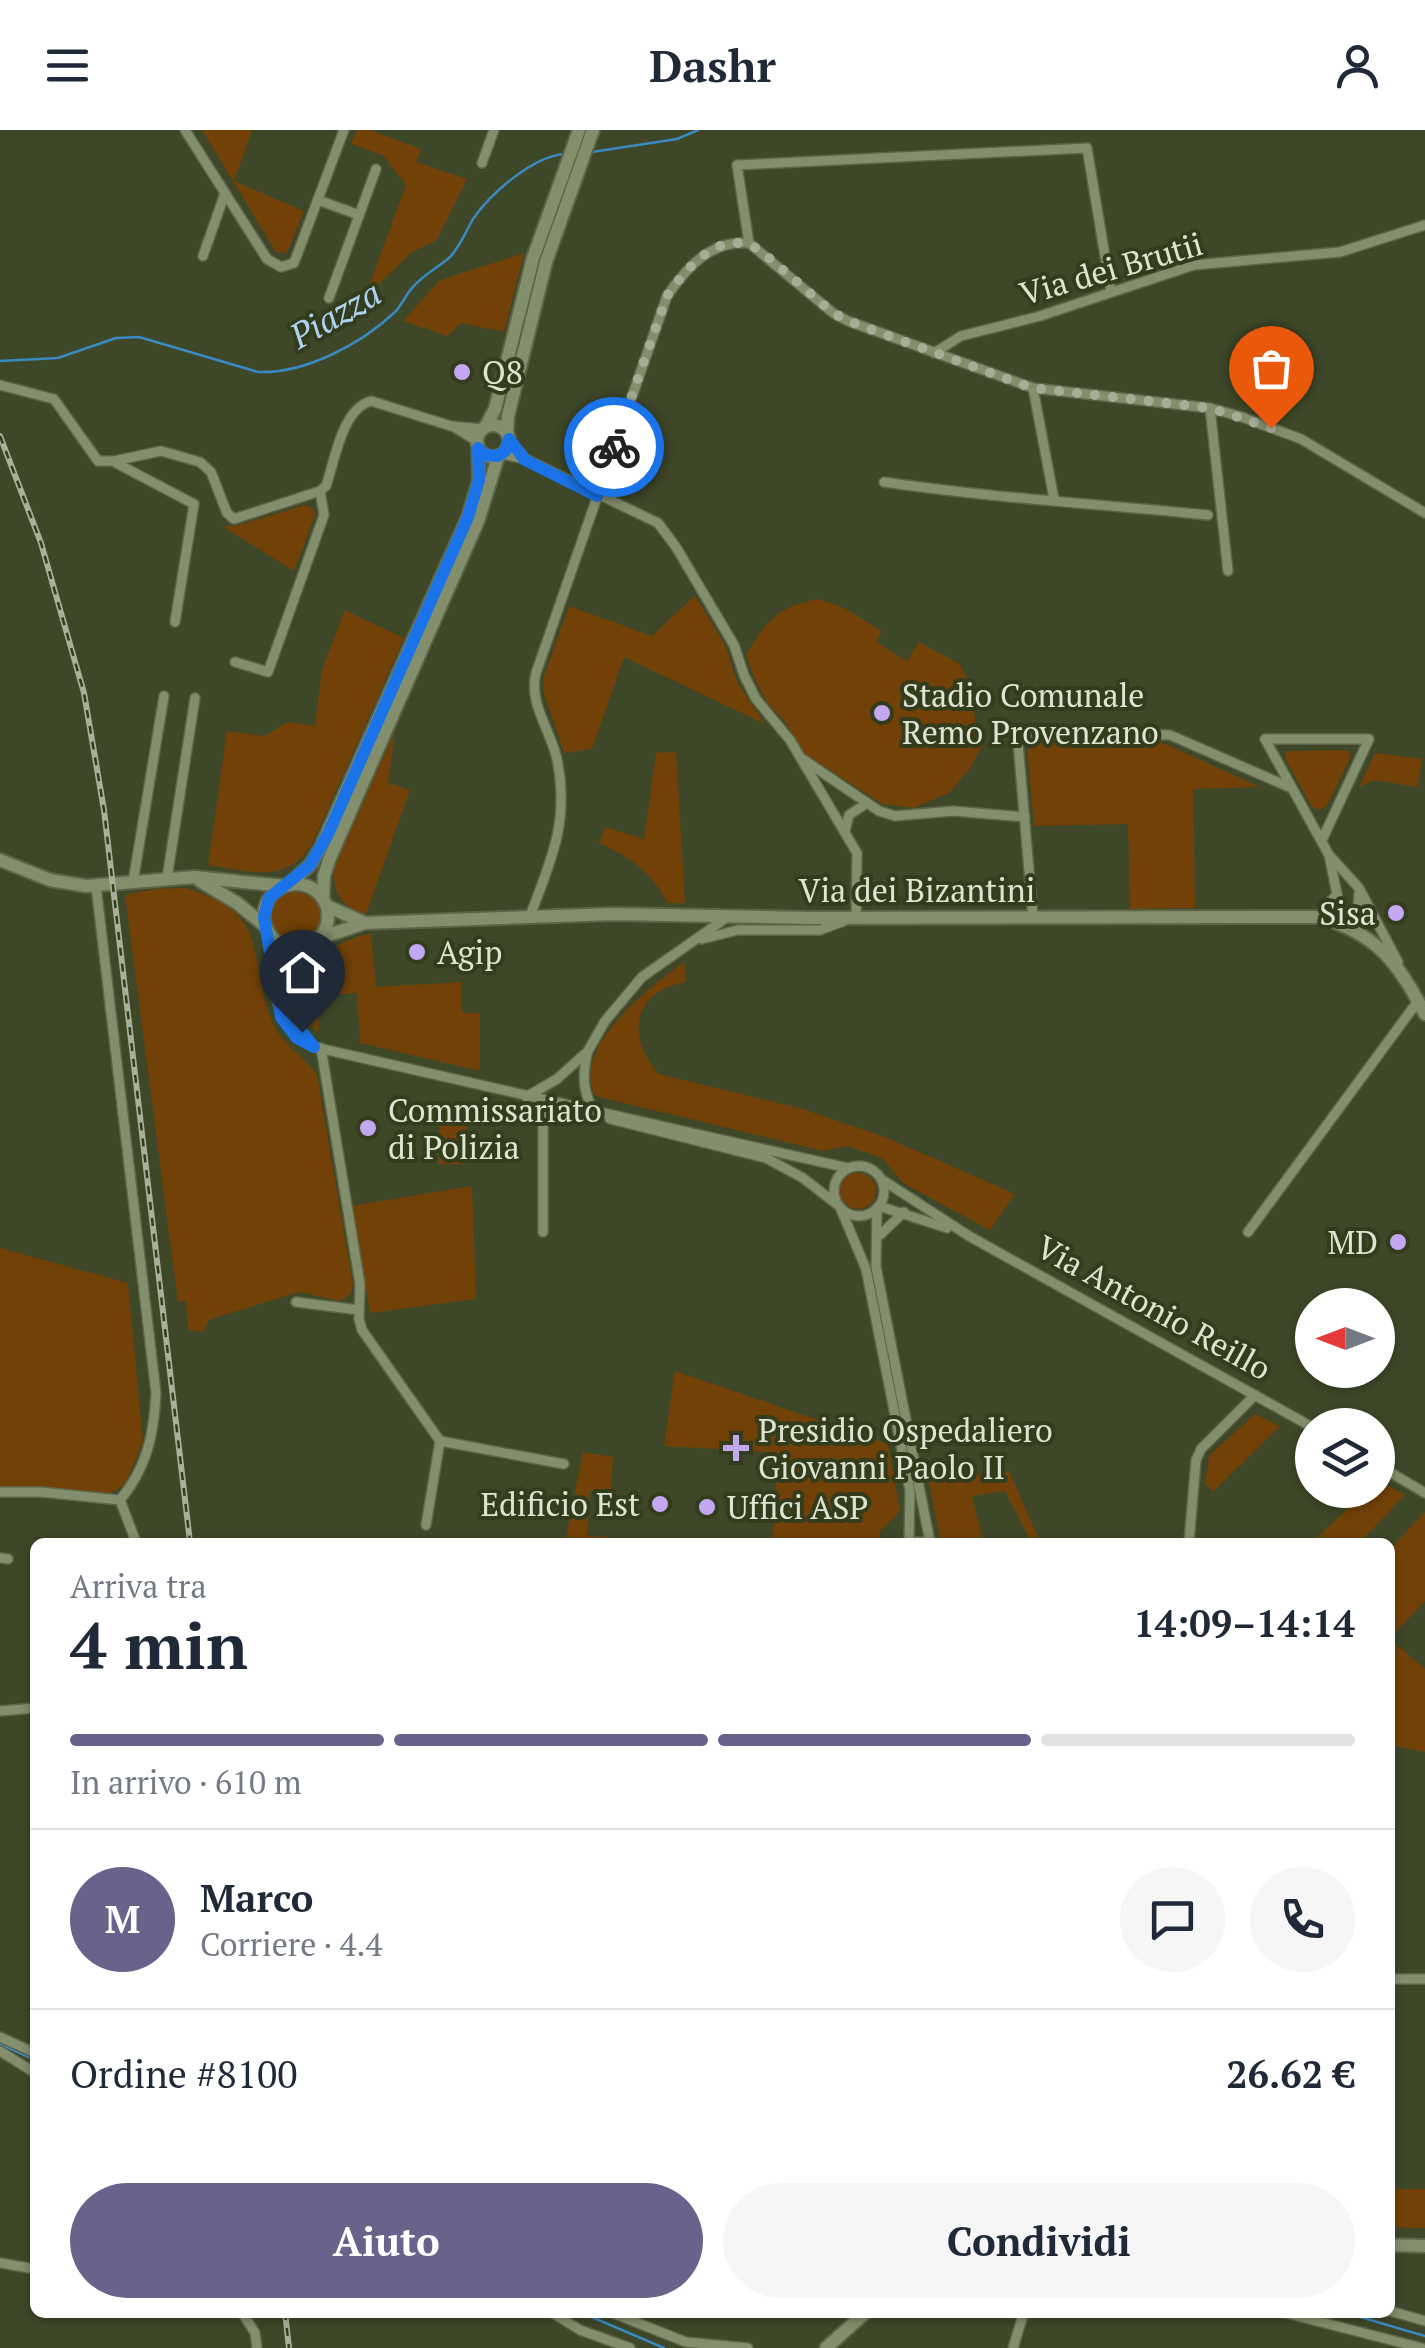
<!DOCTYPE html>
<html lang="it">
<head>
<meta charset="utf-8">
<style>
  body { margin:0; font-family:"PT Serif",serif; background:#f6f6f7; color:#1f2937; height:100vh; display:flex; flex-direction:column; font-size:38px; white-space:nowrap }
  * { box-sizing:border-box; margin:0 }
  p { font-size:32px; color:#747a83 }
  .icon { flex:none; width:55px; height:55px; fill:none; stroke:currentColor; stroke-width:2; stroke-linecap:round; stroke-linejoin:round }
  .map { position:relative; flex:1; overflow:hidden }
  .side { position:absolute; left:30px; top:1408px; width:1365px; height:780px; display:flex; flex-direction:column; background:#fff; border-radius:15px; box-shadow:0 2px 8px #0004 }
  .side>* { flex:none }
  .needle { width:65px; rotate:270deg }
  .buttons { position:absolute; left:1295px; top:1158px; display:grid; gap:20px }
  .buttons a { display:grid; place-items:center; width:100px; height:100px; border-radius:50%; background:#fff; box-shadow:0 2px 8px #0004; font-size:50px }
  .pin { position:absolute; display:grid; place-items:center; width:85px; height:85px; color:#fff; margin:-102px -42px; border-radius:50% 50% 50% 0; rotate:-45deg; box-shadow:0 0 10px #0007 }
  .pin .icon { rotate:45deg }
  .courier { position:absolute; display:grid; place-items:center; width:100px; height:100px; margin:-50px; border:8px solid #1a73e8; border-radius:50%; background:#fff; color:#222; box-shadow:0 2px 12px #0007 }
  .summary em { font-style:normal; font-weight:600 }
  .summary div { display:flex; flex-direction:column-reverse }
  .summary { display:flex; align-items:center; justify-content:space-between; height:170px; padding:0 40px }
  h1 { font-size:65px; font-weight:600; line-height:75px }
  .bar { display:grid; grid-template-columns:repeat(4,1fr); gap:15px 10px; align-content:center; height:120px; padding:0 40px }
  .bar i { height:12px; border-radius:8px; background:#e0e1e3 }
  .bar .on { background:#69628b }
  .bar p { grid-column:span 4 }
  .line { display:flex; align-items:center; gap:25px; padding:0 40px; border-top:2px solid #e0e1e3 }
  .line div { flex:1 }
  .round { display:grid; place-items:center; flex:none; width:105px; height:105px; border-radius:52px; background:#f6f6f7 }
  .cta { display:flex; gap:20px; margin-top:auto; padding:20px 40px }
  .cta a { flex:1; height:115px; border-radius:60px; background:#69628b; color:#fff; font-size:40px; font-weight:600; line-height:115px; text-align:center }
  .cta a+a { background:#f6f6f7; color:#1f2937 }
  header { display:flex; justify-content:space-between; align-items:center; height:130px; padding:0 40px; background:#fff; font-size:45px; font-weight:600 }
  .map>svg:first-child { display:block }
</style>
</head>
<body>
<header><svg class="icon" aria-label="menu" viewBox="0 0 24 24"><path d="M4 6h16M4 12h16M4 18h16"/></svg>Dashr<svg class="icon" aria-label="person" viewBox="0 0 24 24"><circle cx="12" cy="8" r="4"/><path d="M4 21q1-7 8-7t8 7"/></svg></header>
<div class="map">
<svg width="1425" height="2218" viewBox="0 0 1425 2218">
  <rect width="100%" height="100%" fill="#3e4728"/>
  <g fill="#714108">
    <path d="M202,0H252L234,51L304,81L287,123L276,122Z"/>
    <path d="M357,0H370L421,19L416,32L467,49L436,111L412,122L365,167L406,55L383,25L351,14Z"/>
    <path d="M524,123L504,202L461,193L447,206L403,191L440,150Z"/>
    <path d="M305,375L314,379L315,385L294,441L223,397L239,395Z"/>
    <path d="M695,465L725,515L737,552L765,594L624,527L592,619L564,623L543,561V549L569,476L652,506Z"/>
    <path d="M819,469L844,478L882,501L876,512L907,531L919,512L960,534L970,557L978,608L984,612L971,637L949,663L914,678L882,674L804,623L784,590L769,575L755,550L746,525C767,490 777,477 819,469Z"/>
    <path d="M345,480L404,508L312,714C287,755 248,741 208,735L227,601L264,606L289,592L315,596L322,540Z"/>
    <path d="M395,601L388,653L410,660L366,784C341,777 333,763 334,738Z"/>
    <path d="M1157,610L1260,657L1193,659L1195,778L1130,779L1128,694L1034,696L1027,620L1036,612Z"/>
    <path d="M1348,620L1351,626L1327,676L1318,680L1312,677L1285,628L1287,621Z"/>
    <path d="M676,622L685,773H668C651,742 631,728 599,713L605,697L644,709L656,623Z"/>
    <path d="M1375,623L1422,629L1417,657L1375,650L1359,657Z"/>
    <path d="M184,758C274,782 245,825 272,891C281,915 304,925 317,945L353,1155L350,1165L340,1171L299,1162L208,1190L204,1202L188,1200L186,1171L178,1172L125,765L155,759Z"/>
    <circle cx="296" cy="787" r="25"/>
    <path d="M371,803L376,857L461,852L462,883H480V941L360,913L357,863L317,866L319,903C260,859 326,813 371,803Z"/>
    <path d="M684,832L686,852C633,861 625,906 659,944L799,978L885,1007L1015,1064L990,1100L903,1053L882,1028L847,1016L823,1021L595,966C571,916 650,857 684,832Z"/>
    <path d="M439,972H467L466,1034H439Z"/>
    <circle cx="858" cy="1061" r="18"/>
    <path d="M472,1056L476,1169L370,1183L352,1076Z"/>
    <path d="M0,1118L128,1153L143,1312L125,1355L109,1364L46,1357L0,1358Z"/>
    <path d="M675,1241L888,1314L900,1381L879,1402L881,1412H772L777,1343L767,1322L664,1316Z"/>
    <path d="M1255,1284L1280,1296L1213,1362L1205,1354L1209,1326Z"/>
    <path d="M583,1322L613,1327L611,1361H590L587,1406L609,1407L608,1412H565Z"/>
    <path d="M1009,1341L1040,1412H1031L1005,1361L972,1366L983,1412H941L929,1352Z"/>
    <path d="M1379,1350L1405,1365L1360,1412H1312L1368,1360H1378Z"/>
    <path d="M1425,1382V1471L1390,1508V1419Z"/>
    <path d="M1390,1509L1425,1539V1622L1390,1615Z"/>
    <path d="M1390,2059H1425V2098L1390,2097Z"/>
  </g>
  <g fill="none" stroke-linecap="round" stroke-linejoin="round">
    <g stroke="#3a8ac1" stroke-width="2.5">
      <path d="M592,22L677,9L698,0"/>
      <path d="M0,231L58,228L116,208L139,207L258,242C305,244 361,214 395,182C402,175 406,164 413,157C423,145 437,138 449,128C460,117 465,103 473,89C491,63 532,27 564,24"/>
      <path d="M0,1914L35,1930"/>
      <path d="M580,2182L664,2218"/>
      <path d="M1343,2182L1425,2206"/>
    </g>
    <defs>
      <g id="street">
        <path d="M185,0L267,129L281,137L294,133L344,0"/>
        <path d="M482,33L494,0"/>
        <path d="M318,70L359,85"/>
        <path d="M749,113L833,183L848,191L1033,258L1210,278L1242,287L1301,309L1425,383"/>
        <path d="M749,113L737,35L1087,18L1111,162"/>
        <path d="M203,126L225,63"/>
        <path d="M329,168L376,39"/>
        <path d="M934,223L961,206L1040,186L1194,135L1340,122L1425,95"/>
        <path d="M0,255L54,269L98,331H114L161,321L200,332L211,342L227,383L234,389L320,361L326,356C335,330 342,279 371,271L451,296L482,299"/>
        <path d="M1033,258L1054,369"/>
        <path d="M1210,278L1228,441"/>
        <path d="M454,297L477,311"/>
        <path d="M509,309L525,329"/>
        <path d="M502,324L525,329L658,393L676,417L734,515L744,545L756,569L790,610L857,723L856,788"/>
        <path d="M116,333L194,374L175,492"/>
        <path d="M884,352C992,368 1100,374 1208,385"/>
        <path d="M235,532L268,542L324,385L320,361"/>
        <path d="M804,630L879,681L895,686L953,681L1025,687"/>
        <path d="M845,701L849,685L867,673"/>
        <path d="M1331,727L1359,758L1398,832"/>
        <path d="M167,748L195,568"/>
        <path d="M133,752L164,566"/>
        <path d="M96,756L156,1263C154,1304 147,1338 120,1370"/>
        <path d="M1337,764L1343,796"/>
        <path d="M530,786C550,733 569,693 558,634C553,603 528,575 536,543L667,166C687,137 711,110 749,113"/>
        <path d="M1033,787L1018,613L1026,605L1042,601L1170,605L1289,657"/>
        <path d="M1318,787L1337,764L1329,725L1265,609H1369L1322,710"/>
        <path d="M1349,798L1358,779L1359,763"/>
        <path d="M268,803C273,847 270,895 314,917C492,959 670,998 848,1038"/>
        <path d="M702,809L738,800H820L844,791"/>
        <path d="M309,911C278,874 289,849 313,814"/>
        <path d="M321,918L360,1154L359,1189L362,1200L440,1311L426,1395"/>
        <path d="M587,924C582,948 583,960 594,983"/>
        <path d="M526,967L557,949L588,921L605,891L642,847L726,788"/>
        <path d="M610,989L766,1028L803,1048L839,1076"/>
        <circle cx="859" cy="1061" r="25"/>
        <path d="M881,1049L969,1106L1312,1297"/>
        <path d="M879,1076L947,1098"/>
        <path d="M840,1077L866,1139L910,1361L909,1412"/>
        <path d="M877,1078L876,1137L930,1412"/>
        <path d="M543,1102V971"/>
        <path d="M1248,1102L1418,871"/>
        <path d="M880,1105L904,1082"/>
        <path d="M296,1172L359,1180"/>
        <path d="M440,1311L564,1334"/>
        <path d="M1378,1335L1425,1363"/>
        <path d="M0,1362H41L120,1370"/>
        <path d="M120,1370L136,1412"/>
        <path d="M915,1412H925"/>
        <path d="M1189,1412L1196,1330L1201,1319L1255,1265"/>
        <path d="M0,1428L8,1429"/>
        <path d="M0,1581L35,1578"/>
        <path d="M1390,1849H1425"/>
        <path d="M0,1907L35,1923"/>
        <path d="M0,1921L35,1943"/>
        <path d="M0,2133L35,2139"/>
        <path d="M1390,2181L1425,2191"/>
        <path d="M242,2182L255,2203L257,2218"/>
        <path d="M551,2182L580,2200L630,2218"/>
        <path d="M610,2182L686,2212L748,2218"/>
        <path d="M1282,2182L1422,2218"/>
        <path d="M1013,2218L1024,2182"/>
      </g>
      <g id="secondary">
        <circle cx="493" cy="311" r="16"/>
        <path d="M486,296L495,279L533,128L579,0"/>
        <path d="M507,303L508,286L546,132L593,0"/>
        <path d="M0,730L50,750L86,756L194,747L284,756"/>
        <path d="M200,751L237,773L265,796"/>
        <circle cx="296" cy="786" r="32"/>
        <path d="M288,755L310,735L320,719L468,387L479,350L478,319"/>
        <path d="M323,769L324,746L329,730L478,391L498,327"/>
        <path d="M327,776L365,793"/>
        <path d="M320,808L365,793L614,784L809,788L1318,787C1377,803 1398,833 1425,884"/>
        <path d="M1390,2115L1425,2116"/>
        <path d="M826,2218L866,2182"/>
      </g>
    </defs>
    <use href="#street" stroke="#5c6448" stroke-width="12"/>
    <use href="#secondary" stroke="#5c6448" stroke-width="16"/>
    <use href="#street" stroke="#838e6c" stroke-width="9"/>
    <use href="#secondary" stroke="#838e6c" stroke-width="12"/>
    <defs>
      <g id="rail">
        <path d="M0,306L41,413L84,563L104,680L190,1412"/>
        <path d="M285,2182L289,2218"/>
      </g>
    </defs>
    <use href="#rail" stroke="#a8b099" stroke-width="6"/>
    <use href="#rail" stroke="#333c1d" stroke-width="2.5" stroke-dasharray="8" stroke-linecap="butt"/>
  </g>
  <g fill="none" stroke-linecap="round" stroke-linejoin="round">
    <path stroke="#a5ad96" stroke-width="10" stroke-dasharray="0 18" d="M614,317L667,166C687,137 723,95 761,121L833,183L848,191L1032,258L1210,278L1271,298"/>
    <path stroke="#1a73e8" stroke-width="12" d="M302,902L314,917L297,908L281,887L264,787L269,768L310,735L328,704L468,387L479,350L478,318L485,325L498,326L505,321L509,309L525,330L597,366L614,317"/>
  </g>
  <g fill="#c4a7f1" stroke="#333c1d" stroke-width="4">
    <circle cx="462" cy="242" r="10"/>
    <circle cx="882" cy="583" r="10"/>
    <circle cx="1396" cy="783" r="10"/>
    <circle cx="417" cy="822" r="10"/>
    <circle cx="368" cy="998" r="10"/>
    <circle cx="1398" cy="1112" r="10"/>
    <path d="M731 1303h10v10h10v10h-10v10h-10v-10h-10v-10h10z"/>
    <circle cx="660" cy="1374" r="10"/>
    <circle cx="707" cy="1377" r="10"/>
  </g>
  <g text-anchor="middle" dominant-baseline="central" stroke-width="8" stroke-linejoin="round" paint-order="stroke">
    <g font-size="32" fill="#dde4d1" stroke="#333c1d">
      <text transform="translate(1111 138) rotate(-16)">Via dei Brutii</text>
      <text x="917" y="760">Via dei Bizantini</text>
      <text transform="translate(1154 1177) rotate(29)">Via Antonio Reillo</text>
    </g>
    <g font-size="32" fill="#dde4d1" stroke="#333c1d" text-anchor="start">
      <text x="482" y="242">Q8</text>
      <text x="902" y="565">Stadio Comunale<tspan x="902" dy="37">Remo Provenzano</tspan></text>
      <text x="1376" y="783" text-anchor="end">Sisa</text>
      <text x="437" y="822">Agip</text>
      <text x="388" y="980">Commissariato<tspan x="388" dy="37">di Polizia</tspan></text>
      <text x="1378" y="1112" text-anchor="end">MD</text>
      <text x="758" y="1300">Presidio Ospedaliero<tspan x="758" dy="37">Giovanni Paolo II</tspan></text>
      <text x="640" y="1374" text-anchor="end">Edificio Est</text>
      <text x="727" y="1377">Uffici ASP</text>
    </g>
    <g font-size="35" font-style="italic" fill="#acd2f0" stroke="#333c1d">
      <text transform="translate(335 184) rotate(-30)">Piazza</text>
    </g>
  </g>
</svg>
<div class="buttons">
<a><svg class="needle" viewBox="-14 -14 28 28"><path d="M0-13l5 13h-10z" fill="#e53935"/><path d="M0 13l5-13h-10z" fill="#747a83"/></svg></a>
<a><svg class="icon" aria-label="layers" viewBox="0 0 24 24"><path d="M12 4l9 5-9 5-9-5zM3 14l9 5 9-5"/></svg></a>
</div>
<div class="pin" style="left:1271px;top:298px;background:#ea580c"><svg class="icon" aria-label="bag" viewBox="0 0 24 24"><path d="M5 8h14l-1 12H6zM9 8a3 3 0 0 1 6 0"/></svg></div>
<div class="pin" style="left:302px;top:902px;background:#1f2937"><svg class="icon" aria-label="home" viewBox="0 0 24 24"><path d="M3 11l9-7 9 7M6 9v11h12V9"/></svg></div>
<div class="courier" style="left:614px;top:317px"><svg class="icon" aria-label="bike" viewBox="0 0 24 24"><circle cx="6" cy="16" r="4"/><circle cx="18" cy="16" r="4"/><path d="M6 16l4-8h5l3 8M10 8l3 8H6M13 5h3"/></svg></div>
<section class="side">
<div class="summary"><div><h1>4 min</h1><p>Arriva tra</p></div><em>14:09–14:14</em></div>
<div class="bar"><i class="on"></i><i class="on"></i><i class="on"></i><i></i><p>In arrivo · 610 m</p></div>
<div class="line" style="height:180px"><b class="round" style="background:#69628b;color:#fff">M</b><div><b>Marco</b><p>Corriere · 4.4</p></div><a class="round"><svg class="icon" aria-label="chat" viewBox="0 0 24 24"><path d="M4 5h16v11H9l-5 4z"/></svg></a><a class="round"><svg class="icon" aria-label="phone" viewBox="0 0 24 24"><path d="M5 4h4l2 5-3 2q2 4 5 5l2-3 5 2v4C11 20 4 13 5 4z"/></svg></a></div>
<div class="line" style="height:130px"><div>Ordine #8100</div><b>26.62 €</b></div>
<div class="cta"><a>Aiuto</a><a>Condividi</a></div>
</section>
</div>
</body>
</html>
